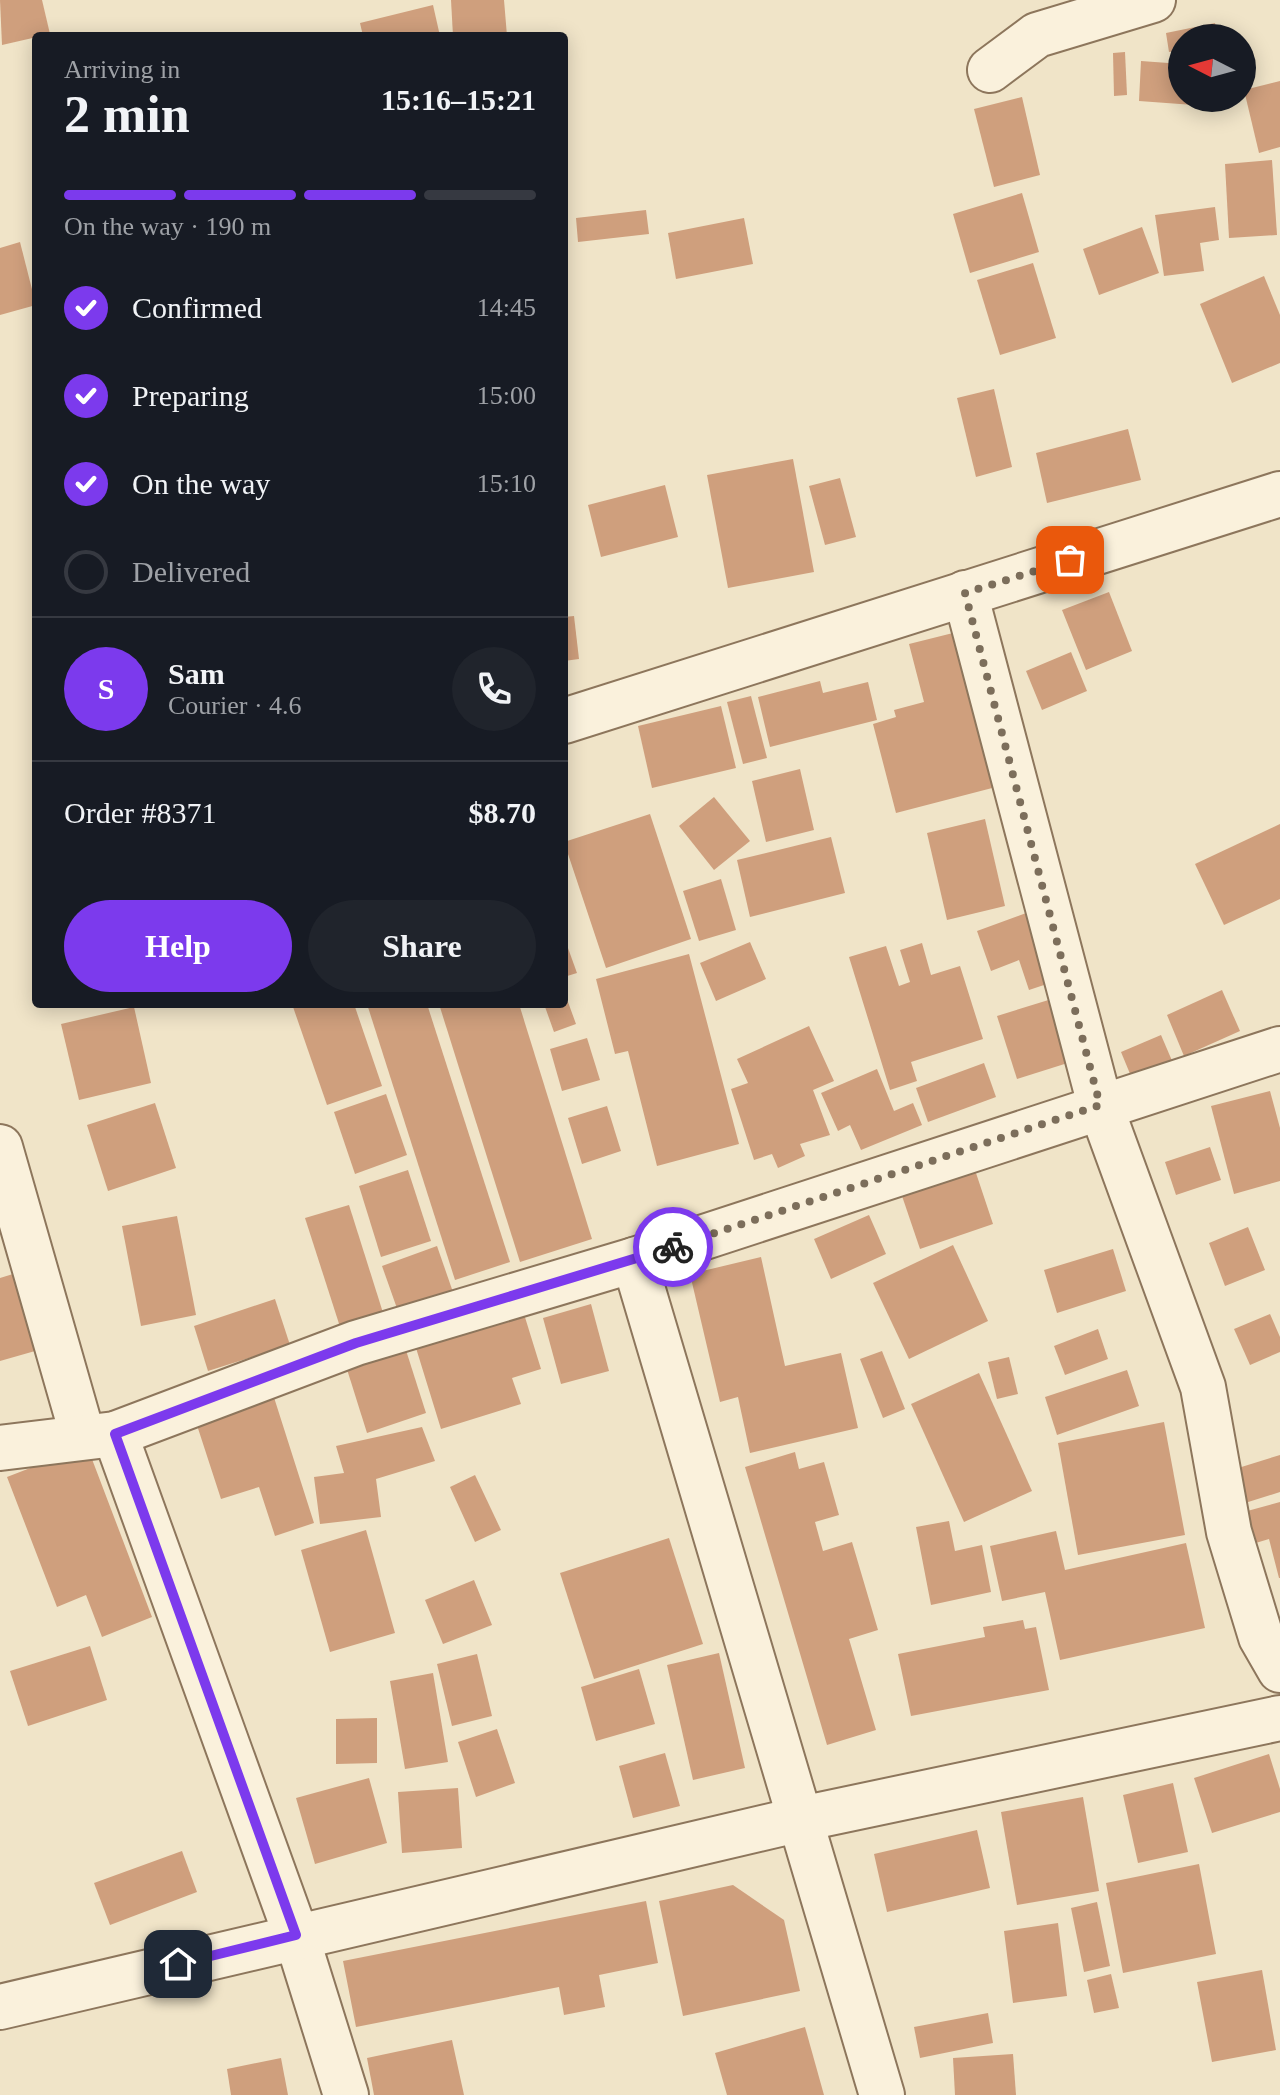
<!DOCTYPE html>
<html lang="en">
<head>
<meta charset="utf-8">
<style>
  body { margin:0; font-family:Georgia,serif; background:#20242c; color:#f1f3f6; height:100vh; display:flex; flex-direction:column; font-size:30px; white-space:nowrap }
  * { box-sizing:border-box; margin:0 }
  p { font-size:26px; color:#9ea1a6 }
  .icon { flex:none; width:44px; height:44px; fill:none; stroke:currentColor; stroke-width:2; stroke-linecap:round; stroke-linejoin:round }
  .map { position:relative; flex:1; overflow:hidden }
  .details { position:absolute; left:32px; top:32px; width:536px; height:976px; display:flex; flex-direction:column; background:#171b24; border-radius:8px; box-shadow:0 4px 20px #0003 }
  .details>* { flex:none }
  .needle { width:52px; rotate:276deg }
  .controls { position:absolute; left:1168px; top:24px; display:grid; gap:16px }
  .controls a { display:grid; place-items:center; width:88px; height:88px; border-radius:50%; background:#171b24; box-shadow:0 4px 20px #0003; font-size:40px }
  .pin { position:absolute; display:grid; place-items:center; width:68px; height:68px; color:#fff; margin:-34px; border-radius:16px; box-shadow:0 4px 12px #0006 }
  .courier { position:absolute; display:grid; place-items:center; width:80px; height:80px; margin:-40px; border:6px solid #7c3aed; border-radius:50%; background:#fff; color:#222; box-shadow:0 2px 10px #0007 }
  .headline em { font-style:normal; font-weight:600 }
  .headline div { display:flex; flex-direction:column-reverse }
  .headline { display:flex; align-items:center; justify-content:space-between; height:136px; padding:0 32px }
  h1 { font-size:52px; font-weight:600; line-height:60px }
  .bar { display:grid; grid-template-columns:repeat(4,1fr); gap:12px 8px; align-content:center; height:96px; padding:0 32px }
  .bar i { height:10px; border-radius:6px; background:#363941 }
  .bar .current { background:#7c3aed }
  .bar p { grid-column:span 4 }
  .line { display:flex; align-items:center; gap:20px; padding:0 32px; border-top:2px solid #363941 }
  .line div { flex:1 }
  .round { display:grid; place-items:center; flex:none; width:84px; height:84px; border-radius:42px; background:#20242c }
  ol { padding:0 32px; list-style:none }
  li { display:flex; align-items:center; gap:24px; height:88px }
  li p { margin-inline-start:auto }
  li .icon { padding:8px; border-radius:50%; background:#7c3aed; color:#fff; stroke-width:4 }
  li:last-child { color:#9ea1a6 }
  li i { width:44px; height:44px; border:4px solid #363941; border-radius:50% }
  .cta { display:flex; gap:16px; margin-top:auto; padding:16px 32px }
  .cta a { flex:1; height:92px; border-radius:48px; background:#7c3aed; color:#fff; font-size:32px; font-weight:600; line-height:92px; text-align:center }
  .cta a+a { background:#20242c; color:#f1f3f6 }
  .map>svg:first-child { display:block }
</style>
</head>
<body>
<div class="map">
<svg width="1280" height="2095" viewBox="0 0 1280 2095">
  <rect width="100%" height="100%" fill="#f0e4c8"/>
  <g fill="#cf9f7d">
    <path d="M0,0H42L50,34L2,45Z"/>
    <path d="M451,0H504L507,36H453Z"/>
    <path d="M433,5L440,36H363L360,23Z"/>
    <path d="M1215,23L1218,38H1182V50L1169,52L1166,33Z"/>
    <path d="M1125,52L1127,95L1114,96L1113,53Z"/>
    <path d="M1141,61L1182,64V98H1222L1221,107L1139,101Z"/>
    <path d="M1280,81V147L1259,153L1244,90Z"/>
    <path d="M1022,97L1040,175L994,187L974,109Z"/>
    <path d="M1272,160L1277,235L1229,238L1225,164Z"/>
    <path d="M1022,193L1039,252L970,273L953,214Z"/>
    <path d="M1215,207L1219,240L1200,243L1204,271L1164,276L1155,215Z"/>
    <path d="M646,210L649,234L578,242L576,218Z"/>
    <path d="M744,218L753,264L676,279L668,233Z"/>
    <path d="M1142,227L1159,273L1099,295L1083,249Z"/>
    <path d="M20,242L36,305L0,315V248Z"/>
    <path d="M1033,263L1056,338L1000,355L977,280Z"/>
    <path d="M1264,276L1280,315V363L1232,383L1200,304Z"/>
    <path d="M994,389L1012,467L976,477L957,398Z"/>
    <path d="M1128,429L1141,480L1047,503L1036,453Z"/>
    <path d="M793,459L814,572L728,588L707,475Z"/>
    <path d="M840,478L856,537L825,545L809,486Z"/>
    <path d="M665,485L678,537L601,557L588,505Z"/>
    <path d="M1109,592L1132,651L1086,670L1062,610Z"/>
    <path d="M574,616L579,659L564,661V617Z"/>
    <path d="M957,632L996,787L896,813L873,724L896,717L894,710L924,702L909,644Z"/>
    <path d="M1071,652L1087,691L1042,710L1026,671Z"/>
    <path d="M820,681L823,693L868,682L877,720L770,747L758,697Z"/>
    <path d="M751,696L767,758L743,764L727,702Z"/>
    <path d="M721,706L736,768L652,788L638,726Z"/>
    <path d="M800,769L814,830L766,842L752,781Z"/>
    <path d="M714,797L750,841L714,870L679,826Z"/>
    <path d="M650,814L691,939L606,968L564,842Z"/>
    <path d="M985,819L1005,906L947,920L927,833Z"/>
    <path d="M1280,824V899L1224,925L1195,864Z"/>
    <path d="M831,837L845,893L750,917L737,860Z"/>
    <path d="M721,879L736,930L699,941L683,891Z"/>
    <path d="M1029,912L1053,982L1029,990L1019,960L991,971L977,931Z"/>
    <path d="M564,937L577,973L564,977Z"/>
    <path d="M750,942L766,979L716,1001L700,963Z"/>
    <path d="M922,943L931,975L960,966L983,1039L911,1062L917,1081L890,1090L849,957L886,946L899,986L910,982L900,950Z"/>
    <path d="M689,954L739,1144L657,1166L628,1051L615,1054L596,979Z"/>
    <path d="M1222,990L1240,1031L1184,1056L1167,1015Z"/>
    <path d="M564,991L576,1024L554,1032L544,1004H564Z"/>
    <path d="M1055,998L1074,1061L1017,1079L997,1016Z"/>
    <path d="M292,1004H354L382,1086L327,1105Z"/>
    <path d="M367,1004H427L510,1262L455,1280Z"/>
    <path d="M439,1004H519L592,1239L520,1262Z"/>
    <path d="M134,1007L151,1083L79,1100L61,1024Z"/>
    <path d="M809,1026L834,1081L813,1090L830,1135L800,1144L805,1156L778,1168L772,1154L754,1160L731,1089L748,1083L737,1059Z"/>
    <path d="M1161,1035L1173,1063L1133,1081L1121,1052Z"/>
    <path d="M587,1038L600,1080L562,1091L550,1049Z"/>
    <path d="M984,1063L996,1097L928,1122L916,1088Z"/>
    <path d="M877,1069L894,1111L913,1103L922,1125L861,1150L850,1125L838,1131L821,1093Z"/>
    <path d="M1270,1091L1280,1128V1181L1234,1194L1211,1106Z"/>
    <path d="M386,1094L407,1155L355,1174L334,1112Z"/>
    <path d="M155,1103L176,1168L108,1191L87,1125Z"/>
    <path d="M607,1106L621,1151L582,1164L568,1118Z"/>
    <path d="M1210,1147L1221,1180L1176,1195L1165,1162Z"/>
    <path d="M974,1167L993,1224L920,1249L901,1193Z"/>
    <path d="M408,1170L431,1241L381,1257L359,1186Z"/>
    <path d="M349,1205L385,1319L342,1333L305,1218Z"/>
    <path d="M869,1215L886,1254L831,1279L814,1239Z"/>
    <path d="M177,1216L196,1315L141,1326L122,1226Z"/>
    <path d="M1248,1227L1265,1270L1225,1286L1209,1243Z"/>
    <path d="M953,1245L988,1321L909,1359L873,1283Z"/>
    <path d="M437,1246L454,1295L399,1314L382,1266Z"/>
    <path d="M1113,1249L1126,1291L1057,1313L1044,1270Z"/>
    <path d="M761,1257L785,1366L841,1353L858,1428L750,1453L738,1397L720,1402L690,1274Z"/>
    <path d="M26,1270L49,1347L0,1361V1278Z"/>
    <path d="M275,1299L290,1345L208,1371L194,1326Z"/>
    <path d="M591,1304L609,1371L561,1384L543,1318Z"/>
    <path d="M524,1314L541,1369L512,1378L521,1404L441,1429L416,1348Z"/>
    <path d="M1270,1314L1280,1337V1352L1250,1365L1234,1329Z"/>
    <path d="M1098,1329L1108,1359L1065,1375L1054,1346Z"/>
    <path d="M404,1344L426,1413L367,1433L345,1363Z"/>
    <path d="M882,1351L905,1409L883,1418L860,1359Z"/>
    <path d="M1009,1357L1018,1394L997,1399L988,1362Z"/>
    <path d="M1127,1370L1139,1406L1057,1435L1045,1397Z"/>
    <path d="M979,1373L1032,1491L964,1522L911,1404Z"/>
    <path d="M271,1388L314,1523L275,1536L259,1487L221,1499L193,1413Z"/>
    <path d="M1164,1422L1185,1535L1078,1555L1058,1443Z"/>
    <path d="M422,1427L435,1461L376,1479L381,1517L320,1524L314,1477L344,1473L336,1446Z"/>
    <path d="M87,1446L152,1617L102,1637L86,1595L57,1607L7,1477Z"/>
    <path d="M795,1452L799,1469L824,1462L839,1515L815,1522L823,1551L852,1542L878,1630L849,1639L876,1730L827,1745L745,1467Z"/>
    <path d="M1280,1455V1492L1245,1503L1235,1469Z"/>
    <path d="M475,1475L501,1530L475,1542L450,1487Z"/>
    <path d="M1280,1502V1578H1279L1269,1539L1249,1545L1240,1513Z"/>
    <path d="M949,1521L955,1551L982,1545L991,1592L931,1605L916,1527Z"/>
    <path d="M366,1530L395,1633L330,1652L301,1550Z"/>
    <path d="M1056,1531L1065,1570L1186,1543L1205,1628L1060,1660L1045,1592L1002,1601L990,1546Z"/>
    <path d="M669,1538L703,1644L594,1679L560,1573Z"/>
    <path d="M474,1580L492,1625L443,1644L425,1600Z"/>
    <path d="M1023,1620L1025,1629L1036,1627L1049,1690L911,1716L898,1654L985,1637L983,1627Z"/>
    <path d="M90,1646L107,1700L28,1726L10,1671Z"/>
    <path d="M719,1653L745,1768L693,1780L667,1665Z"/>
    <path d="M477,1654L492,1716L452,1726L437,1664Z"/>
    <path d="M639,1669L655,1724L596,1741L581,1687Z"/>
    <path d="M433,1673L448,1762L405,1769L390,1681Z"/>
    <path d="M377,1718V1763L336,1764V1719Z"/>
    <path d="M497,1729L515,1783L476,1797L458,1742Z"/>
    <path d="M665,1753L680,1806L633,1818L619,1766Z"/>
    <path d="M1269,1754L1280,1789V1812L1212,1833L1194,1778Z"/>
    <path d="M369,1778L387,1843L315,1864L296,1798Z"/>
    <path d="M1173,1783L1188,1852L1138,1863L1123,1795Z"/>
    <path d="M458,1788L462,1848L402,1853L398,1792Z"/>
    <path d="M1083,1797L1099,1891L1017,1905L1001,1812Z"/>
    <path d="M977,1830L990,1888L887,1912L874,1854Z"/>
    <path d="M182,1851L197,1892L110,1925L94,1883Z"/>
    <path d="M1199,1864L1216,1954L1123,1973L1106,1883Z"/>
    <path d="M733,1885L784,1920L800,1991L683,2016L659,1901Z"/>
    <path d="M646,1901L658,1963L599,1975L605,2007L564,2015L559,1987L356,2027L343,1961Z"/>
    <path d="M1097,1902L1110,1966L1084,1972L1071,1908Z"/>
    <path d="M1058,1923L1067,1996L1013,2003L1004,1931Z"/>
    <path d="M1262,1970L1276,2050L1212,2062L1197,1982Z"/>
    <path d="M1111,1974L1119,2008L1094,2013L1087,1980Z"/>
    <path d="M988,2013L993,2043L920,2058L914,2027Z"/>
    <path d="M805,2027L824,2095H727L715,2053Z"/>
    <path d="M452,2040L464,2095H374L367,2058Z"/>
    <path d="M1013,2054L1016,2095H955L953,2058Z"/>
    <path d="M281,2058L288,2095H231L227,2069Z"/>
  </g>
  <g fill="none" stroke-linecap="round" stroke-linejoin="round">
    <defs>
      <g id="minor">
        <path d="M990,70L1037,35L1153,0"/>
        <path d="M965,593L1100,1105L1203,1387L1229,1532L1261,1637L1280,1670"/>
        <path d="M564,721L1280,494"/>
        <path d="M0,1147L83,1437"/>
        <path d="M634,1260L882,2095"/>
        <path d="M115,1434L296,1935L346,2095"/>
        <path d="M0,1448L115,1434L356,1343L634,1260L1280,1049"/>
      </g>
      <path id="tertiary" d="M0,2007L801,1819L1280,1718"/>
    </defs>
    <use href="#minor" stroke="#8d765c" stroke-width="48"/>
    <use href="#tertiary" stroke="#8d765c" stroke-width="48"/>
    <use href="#minor" stroke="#faf1dc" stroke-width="44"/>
    <use href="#tertiary" stroke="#faf1dc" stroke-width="44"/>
  </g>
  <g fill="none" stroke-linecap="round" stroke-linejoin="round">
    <path stroke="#7c6e5b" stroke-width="8" stroke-dasharray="0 14.4" d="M673,1247L1100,1105L965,593L1070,560"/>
    <path stroke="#7c3aed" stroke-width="10" d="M178,1964L296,1935L115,1434L356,1343L673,1247"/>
  </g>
</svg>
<div class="controls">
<a><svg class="needle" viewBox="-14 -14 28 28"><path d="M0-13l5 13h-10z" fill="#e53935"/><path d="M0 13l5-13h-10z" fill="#9ea1a6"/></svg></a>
</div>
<div class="pin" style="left:1070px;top:560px;background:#ea580c"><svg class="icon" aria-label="bag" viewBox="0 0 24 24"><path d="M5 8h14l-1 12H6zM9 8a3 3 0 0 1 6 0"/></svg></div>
<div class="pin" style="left:178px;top:1964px;background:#1f2937"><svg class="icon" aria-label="home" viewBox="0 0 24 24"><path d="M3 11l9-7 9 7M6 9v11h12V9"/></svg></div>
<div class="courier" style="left:673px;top:1247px"><svg class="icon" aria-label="bike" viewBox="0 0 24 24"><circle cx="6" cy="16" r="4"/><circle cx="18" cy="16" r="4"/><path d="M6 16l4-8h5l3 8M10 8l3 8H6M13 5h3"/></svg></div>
<section class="details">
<div class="headline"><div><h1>2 min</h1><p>Arriving in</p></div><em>15:16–15:21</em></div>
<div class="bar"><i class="current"></i><i class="current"></i><i class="current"></i><i></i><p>On the way · 190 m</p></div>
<ol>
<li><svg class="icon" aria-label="check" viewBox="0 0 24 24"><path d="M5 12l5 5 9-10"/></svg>Confirmed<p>14:45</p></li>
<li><svg class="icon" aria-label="check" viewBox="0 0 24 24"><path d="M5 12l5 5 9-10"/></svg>Preparing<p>15:00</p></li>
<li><svg class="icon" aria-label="check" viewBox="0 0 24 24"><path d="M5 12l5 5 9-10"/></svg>On the way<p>15:10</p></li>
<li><i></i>Delivered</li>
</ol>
<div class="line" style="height:144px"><b class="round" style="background:#7c3aed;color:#fff">S</b><div><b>Sam</b><p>Courier · 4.6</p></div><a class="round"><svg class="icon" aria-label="phone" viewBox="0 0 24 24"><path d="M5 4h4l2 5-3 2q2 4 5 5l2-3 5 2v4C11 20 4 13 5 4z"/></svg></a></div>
<div class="line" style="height:104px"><div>Order #8371</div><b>$8.70</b></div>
<div class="cta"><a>Help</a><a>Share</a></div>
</section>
</div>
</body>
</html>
